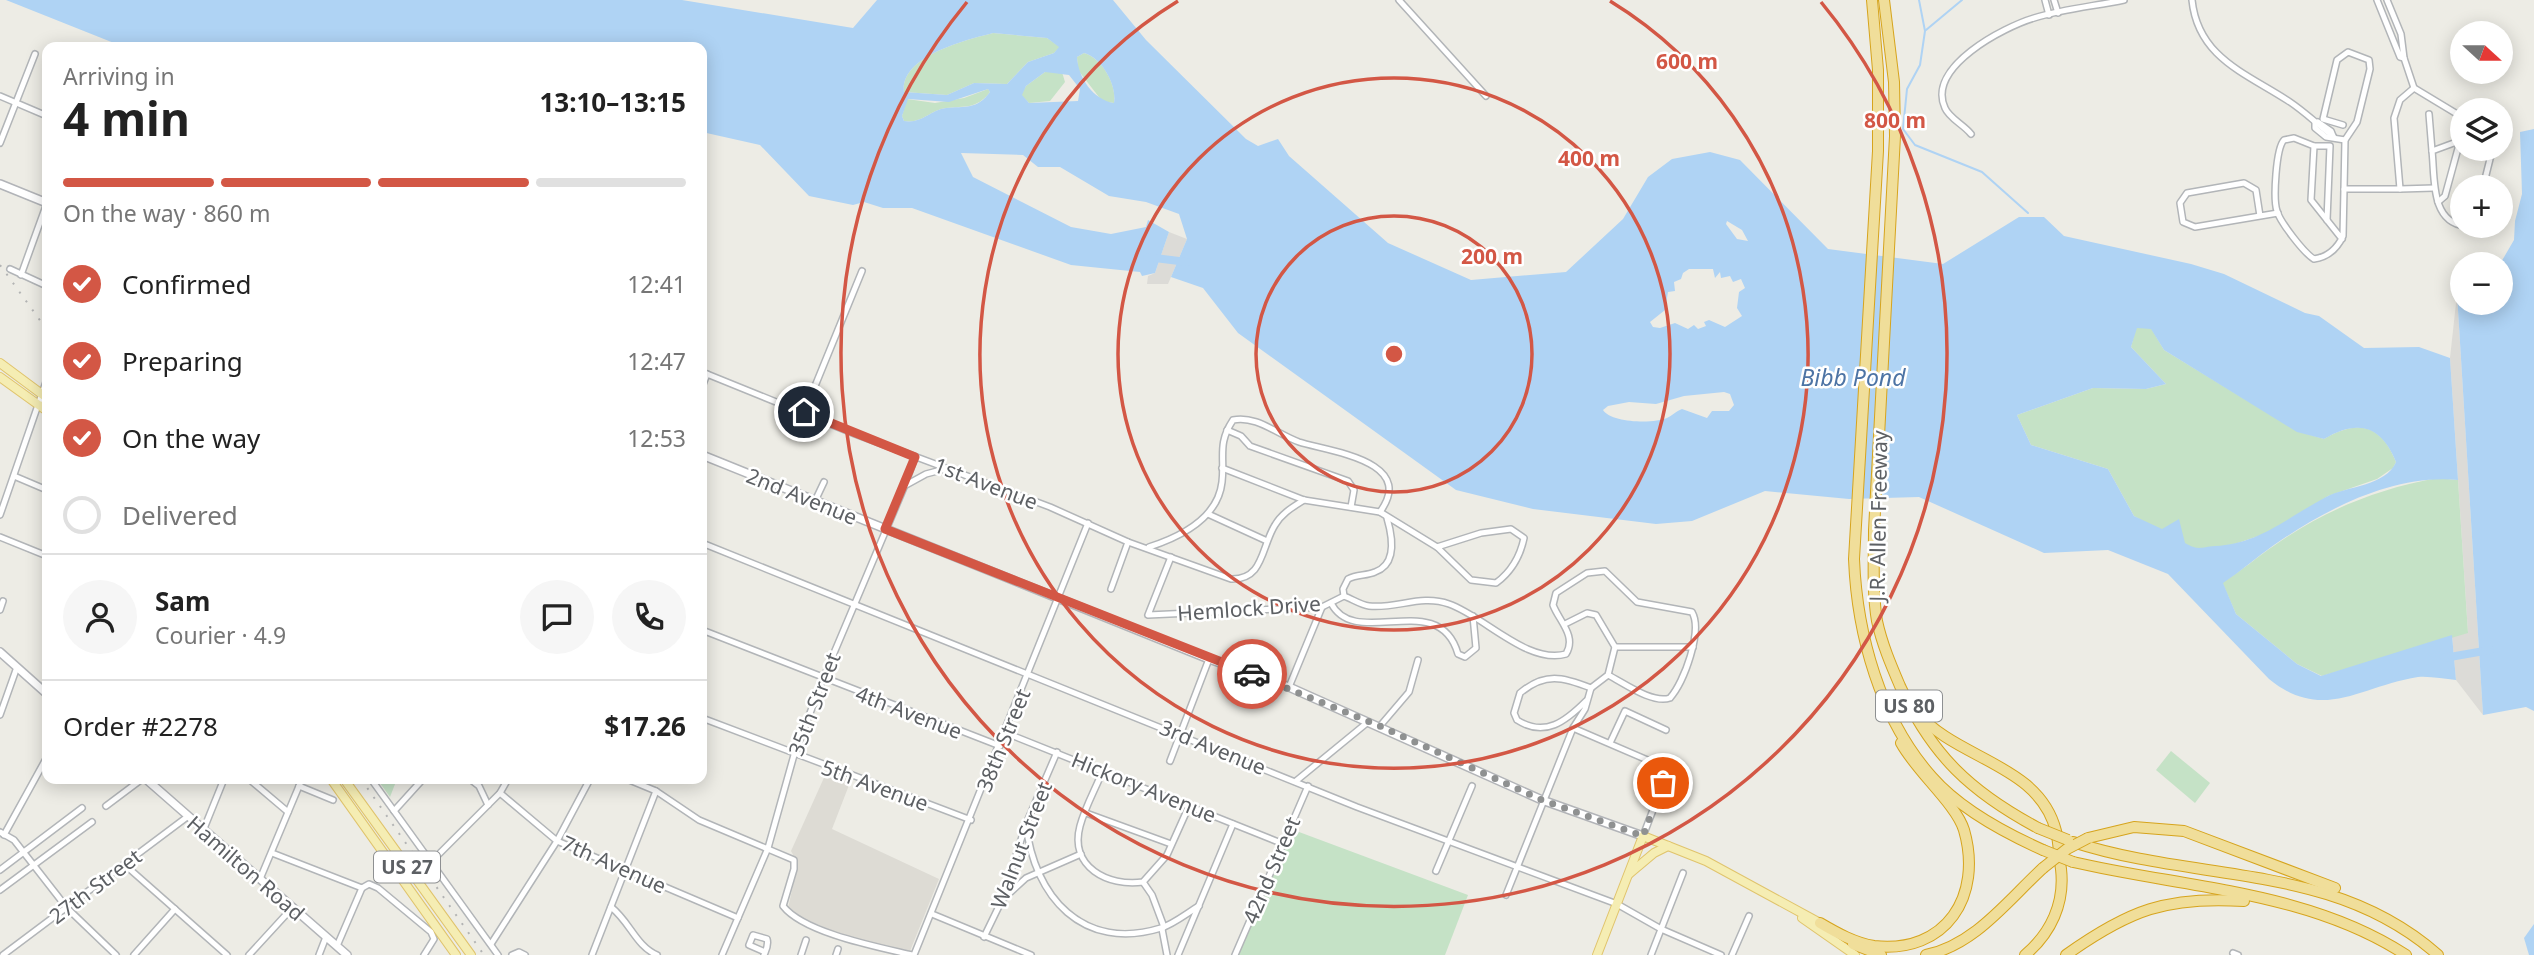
<!DOCTYPE html>
<html lang="en">
<head>
<meta charset="utf-8">
<style>
  body { margin:0; font-family:"Noto Sans",sans-serif; background:#f6f6f6; color:#222; height:100vh; display:flex; flex-direction:column; font-size:26px; white-space:nowrap }
  * { box-sizing:border-box; margin:0 }
  p { font-size:23px; color:#767676 }
  .icon { flex:none; width:38px; height:38px; fill:none; stroke:currentColor; stroke-width:2; stroke-linecap:round; stroke-linejoin:round }
  .map { position:relative; flex:1; overflow:hidden }
  .sheet { position:absolute; left:42px; top:42px; width:665px; height:742px; display:flex; flex-direction:column; background:#fff; border-radius:14px; box-shadow:0 4px 18px #0003 }
  .sheet>* { flex:none }
  .needle { width:46px; rotate:111deg }
  .controls { position:absolute; left:2450px; top:21px; display:grid; gap:14px }
  .controls a { display:grid; place-items:center; width:63px; height:63px; border-radius:50%; background:#fff; box-shadow:0 4px 18px #0003; font-size:35px }
  .pin { position:absolute; display:grid; place-items:center; width:60px; height:60px; color:#fff; margin:-30px; border:4px solid #fff; border-radius:50%; box-shadow:0 2px 7px #0007 }
  .courier { position:absolute; display:grid; place-items:center; width:70px; height:70px; margin:-35px; border:5px solid #d35745; border-radius:50%; background:#fff; color:#222; box-shadow:0 2px 9px #0007 }
  .summary em { font-style:normal; font-weight:700 }
  .summary div { display:flex; flex-direction:column-reverse }
  .summary { display:flex; align-items:center; justify-content:space-between; height:119px; padding:0 21px }
  h1 { font-size:46px; font-weight:700; line-height:52px }
  .bar { display:grid; grid-template-columns:repeat(4,1fr); gap:10px 7px; align-content:center; height:84px; padding:0 21px }
  .bar i { height:9px; border-radius:5px; background:#e0e0e0 }
  .bar .selected { background:#d35745 }
  .bar p { grid-column:span 4 }
  .line { display:flex; align-items:center; gap:18px; padding:0 21px; border-top:2px solid #e0e0e0 }
  .line div { flex:1 }
  .round { display:grid; place-items:center; flex:none; width:74px; height:74px; border-radius:37px; background:#f6f6f6 }
  ol { padding:0 21px; list-style:none }
  li { display:flex; align-items:center; gap:21px; height:77px }
  li p { margin-inline-start:auto }
  li .icon { padding:7px; border-radius:50%; background:#d35745; color:#fff; stroke-width:4 }
  li:last-child { color:#767676 }
  li i { width:38px; height:38px; border:4px solid #e0e0e0; border-radius:50% }
  .map>svg:first-child { display:block }
</style>
</head>
<body>
<div class="map">
<svg width="2534" height="955" viewBox="0 0 2534 955">
  <rect width="100%" height="100%" fill="#edece5"/>
  <g fill="#dcdbd7">
    <path d="M1169,232L1187,239L1168,284H1147L1148,276L1155,273Z"/>
    <path d="M2457,294L2483,715L2456,680L2452,635L2468,632L2450,358Z"/>
  </g>
  <path fill="#dddbd4" d="M827,771L851,780L832,829L939,879L910,951L847,937L803,918L788,908L798,864L791,851Z"/>
  <g fill="#c5e2c6">
    <path d="M993,33L1047,38L1060,47L1054,53L1028,62L1007,84L974,83L947,95L904,92C900,56 966,40 993,33Z"/>
    <path d="M1084,53C1102,58 1117,85 1114,103L1102,101L1078,70L1077,57Z"/>
    <path d="M1045,72H1062L1065,82L1050,101L1029,103L1021,95L1026,86Z"/>
    <path d="M988,89L990,92C977,109 965,106 946,108C930,110 922,124 904,121L902,116L907,99L935,103L964,98Z"/>
    <path d="M2136,328H2151L2164,350L2297,431L2324,439C2358,419 2381,424 2396,462L2393,468L2377,479L2328,496L2273,531L2229,546L2198,551L2134,516L2108,469L2031,445L2017,415L2093,388L2146,389L2166,384L2131,347Z"/>
    <path d="M2437,478L2458,480L2468,633L2322,676L2297,664L2236,614L2222,582C2242,571 2257,557 2275,545C2325,510 2377,489 2437,478Z"/>
    <path d="M2171,751L2210,783L2195,803L2156,770Z"/>
    <path d="M377,779H397L390,797Z"/>
    <path d="M1291,829L1468,895L1445,955H1238Z"/>
  </g>
  <g fill="#afd3f4" fill-rule="evenodd">
    <path d="M6,0H682L853,28L877,0H1113L1146,40L1246,139L1258,146L1278,139L1289,156L1388,243L1471,280L1566,272L1623,219L1648,177L1672,159L1710,152L1740,160L1828,249L1943,264L2019,217H2044L2064,236L2191,264L2224,274L2305,313L2319,316L2364,348L2419,347L2450,358L2458,480C2393,474 2326,509 2274,545C2257,557 2241,571 2223,583L2236,614L2297,664L2321,676L2452,635L2456,680C2444,679 2430,676 2418,677C2360,686 2323,723 2269,679L2168,574L2108,550L2044,553L1919,497L1849,499L1765,491L1692,521L1656,524L1533,509L1456,490L1238,333L1203,288L1171,277L1187,239L1179,214L1146,202L1109,196L1060,167H1038L1023,155L961,153L973,177L1071,227L1111,234L1146,227L1148,220L1169,232L1155,273L1142,276L1140,272L1071,265L912,208H883L864,202L853,205L809,196L760,145L702,132V47H124ZM993,33L1047,38L1059,47L1054,53L1028,62L1007,84L974,83L947,95L904,92C900,56 966,40 993,33ZM1084,53C1102,58 1117,85 1114,103C1093,100 1078,77 1077,57ZM1045,72L1069,75L1080,89L1078,101L1029,103L1022,95L1026,86ZM988,89L990,92C977,110 965,106 946,108C930,110 922,124 904,121L902,116L908,99L949,102ZM1727,221L1742,230L1748,241L1737,239L1726,224ZM1689,269H1713L1715,278L1720,272L1721,278L1730,276L1733,282L1741,279L1745,288L1739,292L1737,308L1742,316L1725,327L1709,320L1704,322L1706,326L1698,329L1694,325L1688,329L1675,323L1660,328L1653,327L1650,322L1665,310L1668,292L1675,291L1674,282L1681,279L1683,273ZM2137,328L2151,329L2164,350L2297,432L2324,439C2358,419 2381,425 2396,462C2386,486 2347,486 2326,497C2288,517 2259,544 2215,546C2201,547 2198,551 2185,543L2179,519L2162,529L2134,516L2108,469L2031,445L2017,415L2093,388L2146,389L2166,384L2131,347ZM1724,392L1730,394L1734,405L1729,411H1712L1707,418L1682,409C1676,411 1672,416 1667,418C1654,424 1611,423 1603,410L1608,406L1629,402L1656,404L1684,396Z"/>
    <path d="M2534,129V711L2526,707L2483,715L2457,294H2462V303H2501L2500,264L2514,240L2515,221L2522,194L2520,132Z"/>
    <path d="M2534,924V955H2529L2524,938Z"/>
  </g>
  <g fill="none" stroke-linecap="round" stroke-linejoin="round">
    <g stroke="#afd3f4" stroke-width="2">
      <path d="M1919,0L1925,31L1920,65L1907,89L1903,129L1915,145L1982,172L2028,213"/>
      <path d="M1926,30L1962,0"/>
    </g>
    <g stroke="#afd3f4" stroke-width="8">
      <path d="M1147,257L1187,262"/>
      <path d="M2444,658L2490,650"/>
    </g>
    <defs>
      <g id="street">
        <path d="M1399,0L1486,96"/>
        <path d="M2045,0L2049,15"/>
        <path d="M2054,0L2058,13"/>
        <path d="M2192,0C2198,58 2246,73 2290,102C2305,112 2318,125 2333,136"/>
        <path d="M2377,0L2400,57L2404,58L2401,34L2387,0"/>
        <path d="M2404,58L2414,88L2462,117"/>
        <path d="M2414,88L2400,100L2394,118L2400,189L2434,188"/>
        <path d="M0,96L47,116"/>
        <path d="M2429,114L2432,151"/>
        <path d="M2315,122V128L2326,137L2345,140"/>
        <path d="M2318,122L2331,131L2333,136"/>
        <path d="M2343,125L2323,119L2337,60L2348,52L2369,60L2370,69L2357,122L2345,140L2344,189"/>
        <path d="M1971,134C1964,125 1949,118 1945,108C1926,67 2004,27 2034,18C2063,9 2095,6 2124,0"/>
        <path d="M2462,140L2432,151C2435,177 2430,222 2465,226"/>
        <path d="M0,143L35,54"/>
        <path d="M2314,146H2330L2327,220"/>
        <path d="M2483,187L2491,155L2489,149"/>
        <path d="M2438,202L2445,196L2460,141"/>
        <path d="M2260,216L2256,190L2244,183L2187,193L2180,203L2183,222L2195,227L2278,213"/>
        <path d="M2342,239L2311,200L2314,146L2294,138L2284,140C2276,148 2273,199 2277,211C2280,222 2304,253 2314,259C2328,257 2337,249 2343,236L2344,189H2400"/>
        <path d="M10,269L47,286"/>
        <path d="M21,275L47,203"/>
        <path d="M702,372L855,434L1050,507L1128,542L1231,579C1264,580 1261,547 1275,525C1282,513 1293,507 1304,500"/>
        <path d="M702,387L707,374"/>
        <path d="M804,413L862,271"/>
        <path d="M1227,430L1241,436L1250,446L1348,481L1354,490L1351,507"/>
        <path d="M1222,468L1304,500L1380,512L1437,547"/>
        <path d="M14,476L47,490"/>
        <path d="M906,485L926,474L945,469"/>
        <path d="M815,501L824,482"/>
        <path d="M1208,514L1267,541"/>
        <path d="M0,515L47,379"/>
        <path d="M1511,529L1524,538C1520,557 1511,572 1496,583L1471,580L1437,547L1481,533Z"/>
        <path d="M0,537L47,556"/>
        <path d="M702,543L1357,807L1617,904L1661,929L1721,955"/>
        <path d="M1149,547C1180,537 1218,518 1222,482C1225,457 1217,444 1233,420C1256,415 1277,434 1299,442C1326,451 1418,460 1380,512"/>
        <path d="M1171,557L1148,615L1322,607L1344,596"/>
        <path d="M1111,589L1128,542"/>
        <path d="M1344,596C1352,599 1361,605 1369,606C1397,609 1421,594 1449,604C1484,616 1528,665 1566,654C1577,636 1559,621 1553,605L1556,593L1587,573L1605,571L1637,602L1692,612C1703,631 1684,682 1670,698C1652,704 1624,683 1608,675"/>
        <path d="M1344,596L1343,589L1348,579C1357,574 1366,576 1375,572C1398,564 1392,535 1387,518"/>
        <path d="M1331,603C1355,651 1439,587 1458,654L1465,657L1476,648L1473,616"/>
        <path d="M0,610L3,601"/>
        <path d="M1565,624L1587,613L1596,615L1615,647L1608,675L1591,688"/>
        <path d="M702,630L1000,746"/>
        <path d="M1615,647H1693"/>
        <path d="M1289,687L1322,607"/>
        <path d="M1586,701C1566,721 1545,738 1517,720L1514,713L1520,693C1545,672 1563,677 1591,688"/>
        <path d="M0,715L17,667"/>
        <path d="M702,718L971,820"/>
        <path d="M1380,726L1409,692L1418,660"/>
        <path d="M1573,728L1666,768V776L1643,836"/>
        <path d="M1006,733L1281,843"/>
        <path d="M1610,743L1625,711L1666,730"/>
        <path d="M1170,761L1209,659"/>
        <path d="M1103,770C1096,788 1085,807 1080,826C1069,867 1108,887 1143,882L1167,855L1189,806"/>
        <path d="M249,779L288,812"/>
        <path d="M371,779L498,955"/>
        <path d="M470,779L479,786L488,805"/>
        <path d="M627,779L656,791L699,820L794,860V869L783,906C804,933 878,947 912,955"/>
        <path d="M1296,781L1368,722"/>
        <path d="M299,786L333,800"/>
        <path d="M500,793L557,841L738,918"/>
        <path d="M106,806L142,779"/>
        <path d="M394,811L423,779"/>
        <path d="M1086,813L1171,844"/>
        <path d="M1026,824C1034,897 1083,952 1161,928C1174,924 1187,913 1199,906"/>
        <path d="M203,831L224,779"/>
        <path d="M0,832L14,840L67,908L116,955"/>
        <path d="M4,835L47,757"/>
        <path d="M272,853L362,888L369,884L378,888L431,932L434,939L424,955"/>
        <path d="M431,862L500,793L508,779"/>
        <path d="M125,865L227,955"/>
        <path d="M0,870L82,808"/>
        <path d="M1436,871L1472,786"/>
        <path d="M260,879L302,779"/>
        <path d="M1143,882L1152,895L1164,927L1162,929L1167,955"/>
        <path d="M0,890L92,822"/>
        <path d="M1506,895L1573,728L1585,709L1591,688"/>
        <path d="M1003,899L1026,878L1081,854"/>
        <path d="M611,907C630,922 636,946 657,955"/>
        <path d="M932,914L1031,955"/>
        <path d="M984,937L1002,900L1026,824L1057,752"/>
        <path d="M491,944L557,841L590,779"/>
        <path d="M337,946L362,888"/>
        <path d="M2233,953L2238,955"/>
        <path d="M3,955L187,817"/>
        <path d="M134,955L175,909"/>
        <path d="M249,955L293,907"/>
        <path d="M319,955L326,937"/>
        <path d="M512,955L519,952L525,955"/>
        <path d="M592,955L656,791"/>
        <path d="M722,955L768,848L794,755L823,679L905,485L915,457"/>
        <path d="M764,955C766,950 769,945 767,939L753,935L749,945L765,952"/>
        <path d="M801,955L806,940"/>
        <path d="M836,955L838,949"/>
        <path d="M914,955L1088,523"/>
        <path d="M1178,955L1233,824"/>
        <path d="M1235,955L1308,786"/>
        <path d="M1651,955L1683,873"/>
        <path d="M1732,955L1749,916"/>
      </g>
      <g id="secondary">
        <path d="M0,184L47,203"/>
        <path d="M702,455L1209,659L1289,687L1542,800L1643,836"/>
        <path d="M0,652L47,694"/>
        <path d="M146,779L347,955"/>
      </g>
      <g id="primary">
        <path d="M0,363L47,398"/>
        <path d="M0,377L47,411"/>
        <path d="M331,779L456,955"/>
        <path d="M344,779L471,955"/>
        <path d="M1629,874L1654,853L1668,846"/>
        <path d="M1802,918L1855,955"/>
        <path d="M1597,955L1643,836L1706,861L1820,923"/>
      </g>
      <g id="highway">
        <path d="M1872,0L1878,70V151L1854,559C1857,634 1880,719 1932,777C1960,809 2005,833 2043,850"/>
        <path d="M1884,0L1894,82L1895,136L1874,530C1874,560 1872,591 1877,621C1882,644 1891,665 1900,686C1932,756 1971,792 2038,828"/>
        <path d="M1916,711C1955,760 2039,763 2056,831C2059,843 2059,857 2061,869C2065,903 2051,933 2025,955"/>
        <path d="M2088,838L2134,827L2184,831L2335,888"/>
        <path d="M2073,842C2199,883 2333,862 2438,955"/>
        <path d="M2073,862C2185,888 2308,891 2406,955"/>
        <path d="M1820,923C1837,933 1855,943 1874,946C1946,954 1983,896 1964,830C1956,804 1916,771 1901,743"/>
        <path d="M1853,944L1881,955"/>
        <path d="M1926,955C1975,945 2008,900 2043,868"/>
        <path d="M2066,955C2129,910 2167,896 2244,901"/>
      </g>
    </defs>
    <use href="#street" stroke="#b2b5b8" stroke-width="8"/>
    <use href="#secondary" stroke="#b2b4b8" stroke-width="10"/>
    <use href="#primary" stroke="#e0c46c" stroke-width="10"/>
    <use href="#highway" stroke="#d6a41d" stroke-width="12"/>
    <use href="#street" stroke="#fff" stroke-width="5"/>
    <use href="#secondary" stroke="#fff" stroke-width="7"/>
    <use href="#primary" stroke="#f5edb3" stroke-width="8"/>
    <use href="#highway" stroke="#f0de9a" stroke-width="10"/>
    <g stroke="#b3b4b4" stroke-width="2" stroke-dasharray="2 9" stroke-linecap="butt">
      <path d="M0,265L47,330"/>
      <path d="M361,779L484,955"/>
    </g>
    <defs>
      <g id="highway-bridge">
        <path d="M2038,828L2068,840"/>
        <path d="M2043,850L2073,862"/>
        <path d="M2043,868L2067,849L2088,838"/>
      </g>
    </defs>
    <use href="#highway-bridge" stroke="#d6a41d" stroke-width="12" stroke-linecap="butt"/>
    <use href="#highway-bridge" stroke="#f0de9a" stroke-width="10"/>
  </g>
  <g fill="none" stroke-linecap="round" stroke-linejoin="round">
    <path stroke="#8f9191" stroke-width="7" stroke-dasharray="0 12.6" d="M1252,674L1380,726L1542,800L1643,836L1663,783"/>
    <path stroke="#d35745" stroke-width="9" d="M804,412L915,457L885,529L1252,674"/>
  </g>
  <g fill="none" stroke="#d35745" stroke-width="3.5">
    <circle cx="1394" cy="354" r="138"/>
    <circle cx="1394" cy="354" r="276"/>
    <path d="M1610 1A414 414 0 1 1 1178 1"/>
    <path d="M1821 2A553 553 0 1 1 967 2"/>
  </g>
  <g text-anchor="middle" dominant-baseline="central" stroke-width="5" stroke-linejoin="round" paint-order="stroke">
    <g fill="#fff" stroke="#8e9092" stroke-width="2">
      <rect x="1876" y="690.5" width="66" height="31" rx="5"/>
      <rect x="374" y="851.5" width="66" height="31" rx="5"/>
    </g>
    <g font-size="19" font-weight="bold" fill="#5d6064">
      <text x="1909" y="706">US 80</text>
      <text x="407" y="867">US 27</text>
    </g>
    <g font-size="21" fill="#5d6064" stroke="#fff">
      <text transform="translate(986 483) rotate(21)">1st Avenue</text>
      <text transform="translate(802 496) rotate(22)">2nd Avenue</text>
      <text transform="translate(1878 516) rotate(-89)">J.R. Allen Freeway</text>
      <text transform="translate(1249 608) rotate(-4)">Hemlock Drive</text>
      <text transform="translate(814 704) rotate(-69)">35th Street</text>
      <text transform="translate(909 712) rotate(21)">4th Avenue</text>
      <text transform="translate(1003 740) rotate(-68)">38th Street</text>
      <text transform="translate(1213 747) rotate(22)">3rd Avenue</text>
      <text transform="translate(875 785) rotate(20)">5th Avenue</text>
      <text transform="translate(1144 787) rotate(22)">Hickory Avenue</text>
      <text transform="translate(1021 845) rotate(-69)">Walnut Street</text>
      <text transform="translate(614 864) rotate(24)">7th Avenue</text>
      <text transform="translate(246 868) rotate(41)">Hamilton Road</text>
      <text transform="translate(1271 870) rotate(-67)">42nd Street</text>
      <text transform="translate(95 886) rotate(-37)">27th Street</text>
    </g>
    <g font-size="23" font-style="italic" fill="#4d74a5" stroke="#fff">
      <text x="1853" y="377">Bibb Pond</text>
    </g>
  </g>
  <circle cx="1394" cy="354" r="10" fill="#d35745" stroke="#fff" stroke-width="3.5"/>
  <g font-size="21" text-anchor="middle" font-weight="bold" fill="#d35745" stroke="#fff" stroke-width="5" stroke-linejoin="round" paint-order="stroke">
    <text x="1687" y="69">600 m</text>
    <text x="1895" y="128">800 m</text>
    <text x="1589" y="166">400 m</text>
    <text x="1492" y="264">200 m</text>
  </g>
</svg>
<div class="controls">
<a><svg class="needle" viewBox="-14 -14 28 28"><path d="M0-13l5 13h-10z" fill="#e53935"/><path d="M0 13l5-13h-10z" fill="#767676"/></svg></a>
<a><svg class="icon" aria-label="layers" viewBox="0 0 24 24"><path d="M12 4l9 5-9 5-9-5zM3 14l9 5 9-5"/></svg></a>
<a>+</a>
<a>−</a>
</div>
<div class="pin" style="left:1663px;top:783px;background:#ea580c"><svg class="icon" aria-label="bag" viewBox="0 0 24 24"><path d="M5 8h14l-1 12H6zM9 8a3 3 0 0 1 6 0"/></svg></div>
<div class="pin" style="left:804px;top:412px;background:#1f2937"><svg class="icon" aria-label="home" viewBox="0 0 24 24"><path d="M3 11l9-7 9 7M6 9v11h12V9"/></svg></div>
<div class="courier" style="left:1252px;top:674px"><svg class="icon" aria-label="car" viewBox="0 0 24 24"><path d="M5 17H2v-5l4-1 3-4h7l3 4 3 1v5h-3M9 17h6M6 11h13"/><circle cx="7" cy="17" r="2"/><circle cx="17" cy="17" r="2"/></svg></div>
<section class="sheet">
<div class="summary"><div><h1>4 min</h1><p>Arriving in</p></div><em>13:10–13:15</em></div>
<div class="bar"><i class="selected"></i><i class="selected"></i><i class="selected"></i><i></i><p>On the way · 860 m</p></div>
<ol>
<li><svg class="icon" aria-label="check" viewBox="0 0 24 24"><path d="M5 12l5 5 9-10"/></svg>Confirmed<p>12:41</p></li>
<li><svg class="icon" aria-label="check" viewBox="0 0 24 24"><path d="M5 12l5 5 9-10"/></svg>Preparing<p>12:47</p></li>
<li><svg class="icon" aria-label="check" viewBox="0 0 24 24"><path d="M5 12l5 5 9-10"/></svg>On the way<p>12:53</p></li>
<li><i></i>Delivered</li>
</ol>
<div class="line" style="height:126px"><a class="round"><svg class="icon" aria-label="person" viewBox="0 0 24 24"><circle cx="12" cy="8" r="4"/><path d="M4 21q1-7 8-7t8 7"/></svg></a><div><b>Sam</b><p>Courier · 4.9</p></div><a class="round"><svg class="icon" aria-label="chat" viewBox="0 0 24 24"><path d="M4 5h16v11H9l-5 4z"/></svg></a><a class="round"><svg class="icon" aria-label="phone" viewBox="0 0 24 24"><path d="M5 4h4l2 5-3 2q2 4 5 5l2-3 5 2v4C11 20 4 13 5 4z"/></svg></a></div>
<div class="line" style="height:91px"><div>Order #2278</div><b>$17.26</b></div>
</section>
</div>
</body>
</html>
